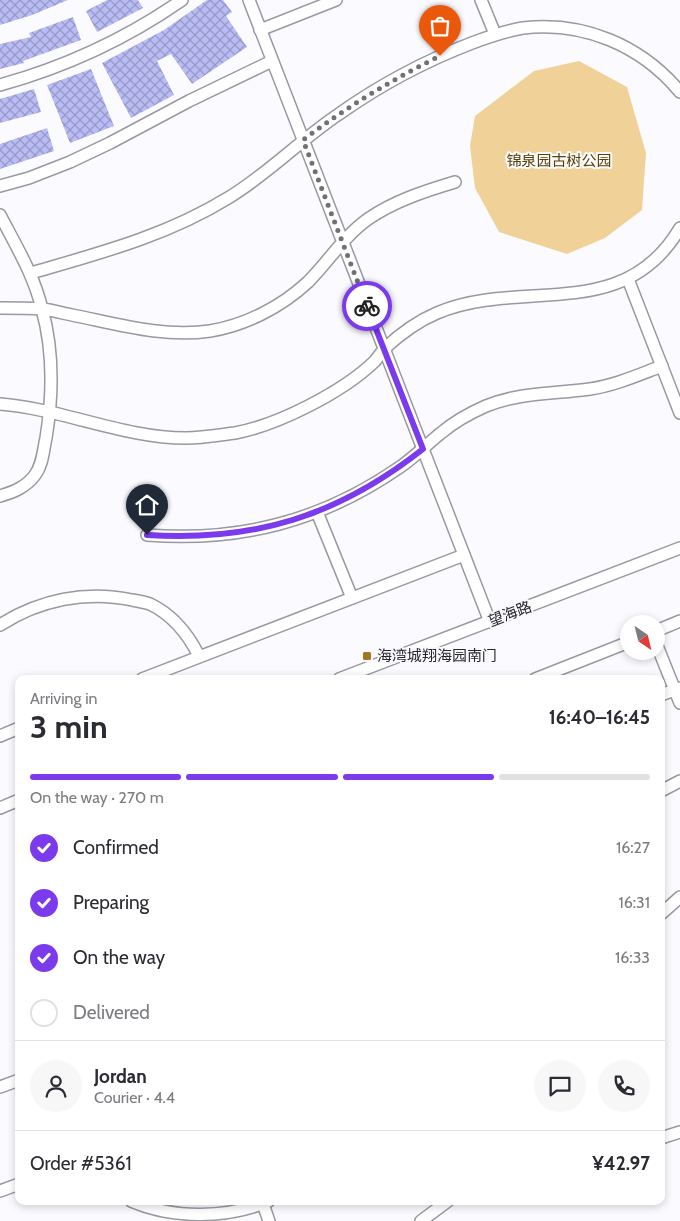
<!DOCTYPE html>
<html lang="en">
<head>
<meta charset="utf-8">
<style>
  body { margin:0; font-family:Cabin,"Noto Sans SC",sans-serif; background:#f7f7f7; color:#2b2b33; height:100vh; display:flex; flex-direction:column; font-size:19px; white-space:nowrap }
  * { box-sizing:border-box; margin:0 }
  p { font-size:16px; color:#7c7c81 }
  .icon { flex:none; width:28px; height:28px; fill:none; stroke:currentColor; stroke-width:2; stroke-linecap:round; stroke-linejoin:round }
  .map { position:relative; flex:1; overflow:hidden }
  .details { position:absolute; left:15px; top:675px; width:650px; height:530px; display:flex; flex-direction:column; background:#fff; border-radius:10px; box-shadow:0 2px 8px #0003 }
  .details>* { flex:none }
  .needle { width:32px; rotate:145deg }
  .fabs { position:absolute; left:620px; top:615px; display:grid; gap:10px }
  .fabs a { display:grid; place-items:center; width:45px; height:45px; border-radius:50%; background:#fff; box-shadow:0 2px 8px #0003; font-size:25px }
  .pin { position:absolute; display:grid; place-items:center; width:42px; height:42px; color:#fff; margin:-51px -21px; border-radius:50% 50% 50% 0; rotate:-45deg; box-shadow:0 0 5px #0007 }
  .pin .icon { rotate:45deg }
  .courier { position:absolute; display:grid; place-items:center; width:50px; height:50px; margin:-25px; border:4px solid #7c3aed; border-radius:50%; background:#fff; color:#222; box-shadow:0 1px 6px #0007 }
  .head em { font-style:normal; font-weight:700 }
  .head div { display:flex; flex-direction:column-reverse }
  .head { display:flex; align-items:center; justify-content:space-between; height:85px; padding:0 15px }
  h1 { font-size:32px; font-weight:700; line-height:38px }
  .bar { display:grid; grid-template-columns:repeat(4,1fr); gap:8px 5px; align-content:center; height:60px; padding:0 15px }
  .bar i { height:6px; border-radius:4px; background:#e1e1e2 }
  .bar .selected { background:#7c3aed }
  .bar p { grid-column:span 4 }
  .line { display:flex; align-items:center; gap:12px; padding:0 15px; border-top:1px solid #e1e1e2 }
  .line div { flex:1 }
  .round { display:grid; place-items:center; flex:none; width:52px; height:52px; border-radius:26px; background:#f7f7f7 }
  ol { padding:0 15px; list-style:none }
  li { display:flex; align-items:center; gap:15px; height:55px }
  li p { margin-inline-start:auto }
  li .icon { padding:5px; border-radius:50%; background:#7c3aed; color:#fff; stroke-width:4 }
  li:last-child { color:#7c7c81 }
  li i { width:28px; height:28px; border:2px solid #e1e1e2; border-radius:50% }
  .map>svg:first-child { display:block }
</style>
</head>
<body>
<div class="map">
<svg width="680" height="1221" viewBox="0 0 680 1221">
  <defs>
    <pattern id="building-cross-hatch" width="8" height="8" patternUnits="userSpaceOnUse" patternTransform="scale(1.25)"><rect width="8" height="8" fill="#babcf5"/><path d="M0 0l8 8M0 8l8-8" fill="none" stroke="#9799c7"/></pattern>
  </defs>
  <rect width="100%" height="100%" fill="#fbfbff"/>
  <path fill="#f0d198" d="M579,61L627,87L646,153L642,210L605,238L567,254L499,232L475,188L470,146L475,116L534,71Z"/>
  <g fill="url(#building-cross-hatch)">
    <path d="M0,0H68L32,15L0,25Z"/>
    <path d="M107,0H138L143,8L97,32L86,11Z"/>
    <path d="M207,0H223L232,12L226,16L247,47L192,84L171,54L157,61L174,95L131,118L102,63L164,30Z"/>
    <path d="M73,17L81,40L23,61L24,63L0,69V44L31,37L29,33Z"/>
    <path d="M91,69L114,126L70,143L47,85Z"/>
    <path d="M34,89L41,112L0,123V99Z"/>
    <path d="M47,128L54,151L0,169V144Z"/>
  </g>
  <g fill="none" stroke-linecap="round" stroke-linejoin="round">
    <defs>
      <g id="minor">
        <path d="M249,0L490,622"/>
        <path d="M481,0L495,34"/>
        <path d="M260,30L336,0"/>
        <path d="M0,85C65,67 126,39 182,0"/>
        <path d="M0,186L29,178L70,162L110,143L189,101L272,61"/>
        <path d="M0,215C16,246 34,275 42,309C54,352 53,395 46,438C43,451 43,464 35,475C26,487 14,492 0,496"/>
        <path d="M31,273C100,253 166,236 228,198C268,174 300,140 339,114C380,85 425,61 472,43C488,37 505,31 523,28C583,21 641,45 680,92"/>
        <path d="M628,279L680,413"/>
        <path d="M0,308C14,308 28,308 42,309C52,310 62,313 72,315C117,324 164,338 210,331C246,325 281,307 308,282C328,262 344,236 368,219C394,201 425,191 455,182"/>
        <path d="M0,404C63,409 123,438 186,438C202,438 219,435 235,433C278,425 343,392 375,361C378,357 381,353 384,349C399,335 418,321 437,313C522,277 623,325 680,228"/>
        <path d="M317,512L352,598"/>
        <path d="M147,535C241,542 322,521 400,467C415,457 427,444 441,433C454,422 470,413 486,406C520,392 555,394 590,389C616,385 638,375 662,366"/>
        <path d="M0,625C39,600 86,590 132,600C138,601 144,602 150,604C173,615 188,634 199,656"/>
        <path d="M656,631L680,621"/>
        <path d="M656,643L680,703"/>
        <path d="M142,679L464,555"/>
        <path d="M339,679L680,548"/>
        <path d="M535,679L629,642"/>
        <path d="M661,695L680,688"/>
        <path d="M0,736L19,728"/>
        <path d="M661,791L680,781"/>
        <path d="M0,808L19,800"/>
        <path d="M661,914L680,897"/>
        <path d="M0,1087L19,1080"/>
        <path d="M661,1138L680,1132"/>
        <path d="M0,1191L19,1184"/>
        <path d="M131,1201C173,1219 227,1219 269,1201"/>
        <path d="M263,1204L269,1221"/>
        <path d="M421,1221L448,1201"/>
      </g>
    </defs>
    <use href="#minor" stroke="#9899a1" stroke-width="14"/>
    <use href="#minor" stroke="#fff" stroke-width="11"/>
  </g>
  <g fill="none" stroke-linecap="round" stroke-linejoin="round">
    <path stroke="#717175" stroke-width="5" stroke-dasharray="0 9" d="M367,306L303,140C347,107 391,80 440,56"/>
    <path stroke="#7c3aed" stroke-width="6" d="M147,535C254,542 338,516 423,449L367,306"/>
  </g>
  <rect fill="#9f7725" stroke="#fbfbff" stroke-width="2" x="362" y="651" width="10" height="10" rx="2.5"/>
  <g text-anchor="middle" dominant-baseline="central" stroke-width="4" stroke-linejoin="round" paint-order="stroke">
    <g font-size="15" fill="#5a4003" stroke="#fbfbff">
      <text x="559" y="161">锦泉园古树公园</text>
    </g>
    <g font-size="15" fill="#26272a" stroke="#fbfbff">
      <text transform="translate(510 614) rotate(-21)">望海路</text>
    </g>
    <g font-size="15" fill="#26272a" stroke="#fbfbff" text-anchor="start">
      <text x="377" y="656">海湾城翔海园南门</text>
    </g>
  </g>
</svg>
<div class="fabs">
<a><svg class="needle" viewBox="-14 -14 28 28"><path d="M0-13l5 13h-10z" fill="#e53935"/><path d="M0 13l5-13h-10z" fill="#7c7c81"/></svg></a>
</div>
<div class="pin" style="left:440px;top:56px;background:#ea580c"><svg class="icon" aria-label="bag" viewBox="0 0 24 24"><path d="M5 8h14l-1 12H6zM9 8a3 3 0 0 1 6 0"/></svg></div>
<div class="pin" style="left:147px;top:535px;background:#1f2937"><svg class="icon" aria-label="home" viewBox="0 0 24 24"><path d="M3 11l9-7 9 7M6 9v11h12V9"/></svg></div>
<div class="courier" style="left:367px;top:306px"><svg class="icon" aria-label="bike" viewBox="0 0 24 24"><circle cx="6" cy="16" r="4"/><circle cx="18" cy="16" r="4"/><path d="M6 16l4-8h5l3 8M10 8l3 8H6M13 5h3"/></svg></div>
<section class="details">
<div class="head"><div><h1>3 min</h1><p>Arriving in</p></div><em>16:40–16:45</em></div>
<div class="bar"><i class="selected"></i><i class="selected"></i><i class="selected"></i><i></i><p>On the way · 270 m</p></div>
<ol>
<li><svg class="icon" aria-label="check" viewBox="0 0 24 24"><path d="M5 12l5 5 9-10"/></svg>Confirmed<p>16:27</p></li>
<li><svg class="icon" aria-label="check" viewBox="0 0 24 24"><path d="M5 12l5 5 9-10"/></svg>Preparing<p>16:31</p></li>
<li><svg class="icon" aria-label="check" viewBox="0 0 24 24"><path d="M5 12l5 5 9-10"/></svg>On the way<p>16:33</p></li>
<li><i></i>Delivered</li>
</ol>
<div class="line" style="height:90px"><a class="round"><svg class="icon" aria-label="person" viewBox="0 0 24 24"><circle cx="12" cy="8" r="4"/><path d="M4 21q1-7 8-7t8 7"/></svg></a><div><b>Jordan</b><p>Courier · 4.4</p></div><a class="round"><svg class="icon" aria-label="chat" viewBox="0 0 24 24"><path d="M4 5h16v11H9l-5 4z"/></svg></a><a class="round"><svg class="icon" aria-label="phone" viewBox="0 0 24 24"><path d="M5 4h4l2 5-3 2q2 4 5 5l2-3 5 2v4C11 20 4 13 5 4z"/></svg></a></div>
<div class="line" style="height:65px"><div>Order #5361</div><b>¥42.97</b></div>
</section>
</div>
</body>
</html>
